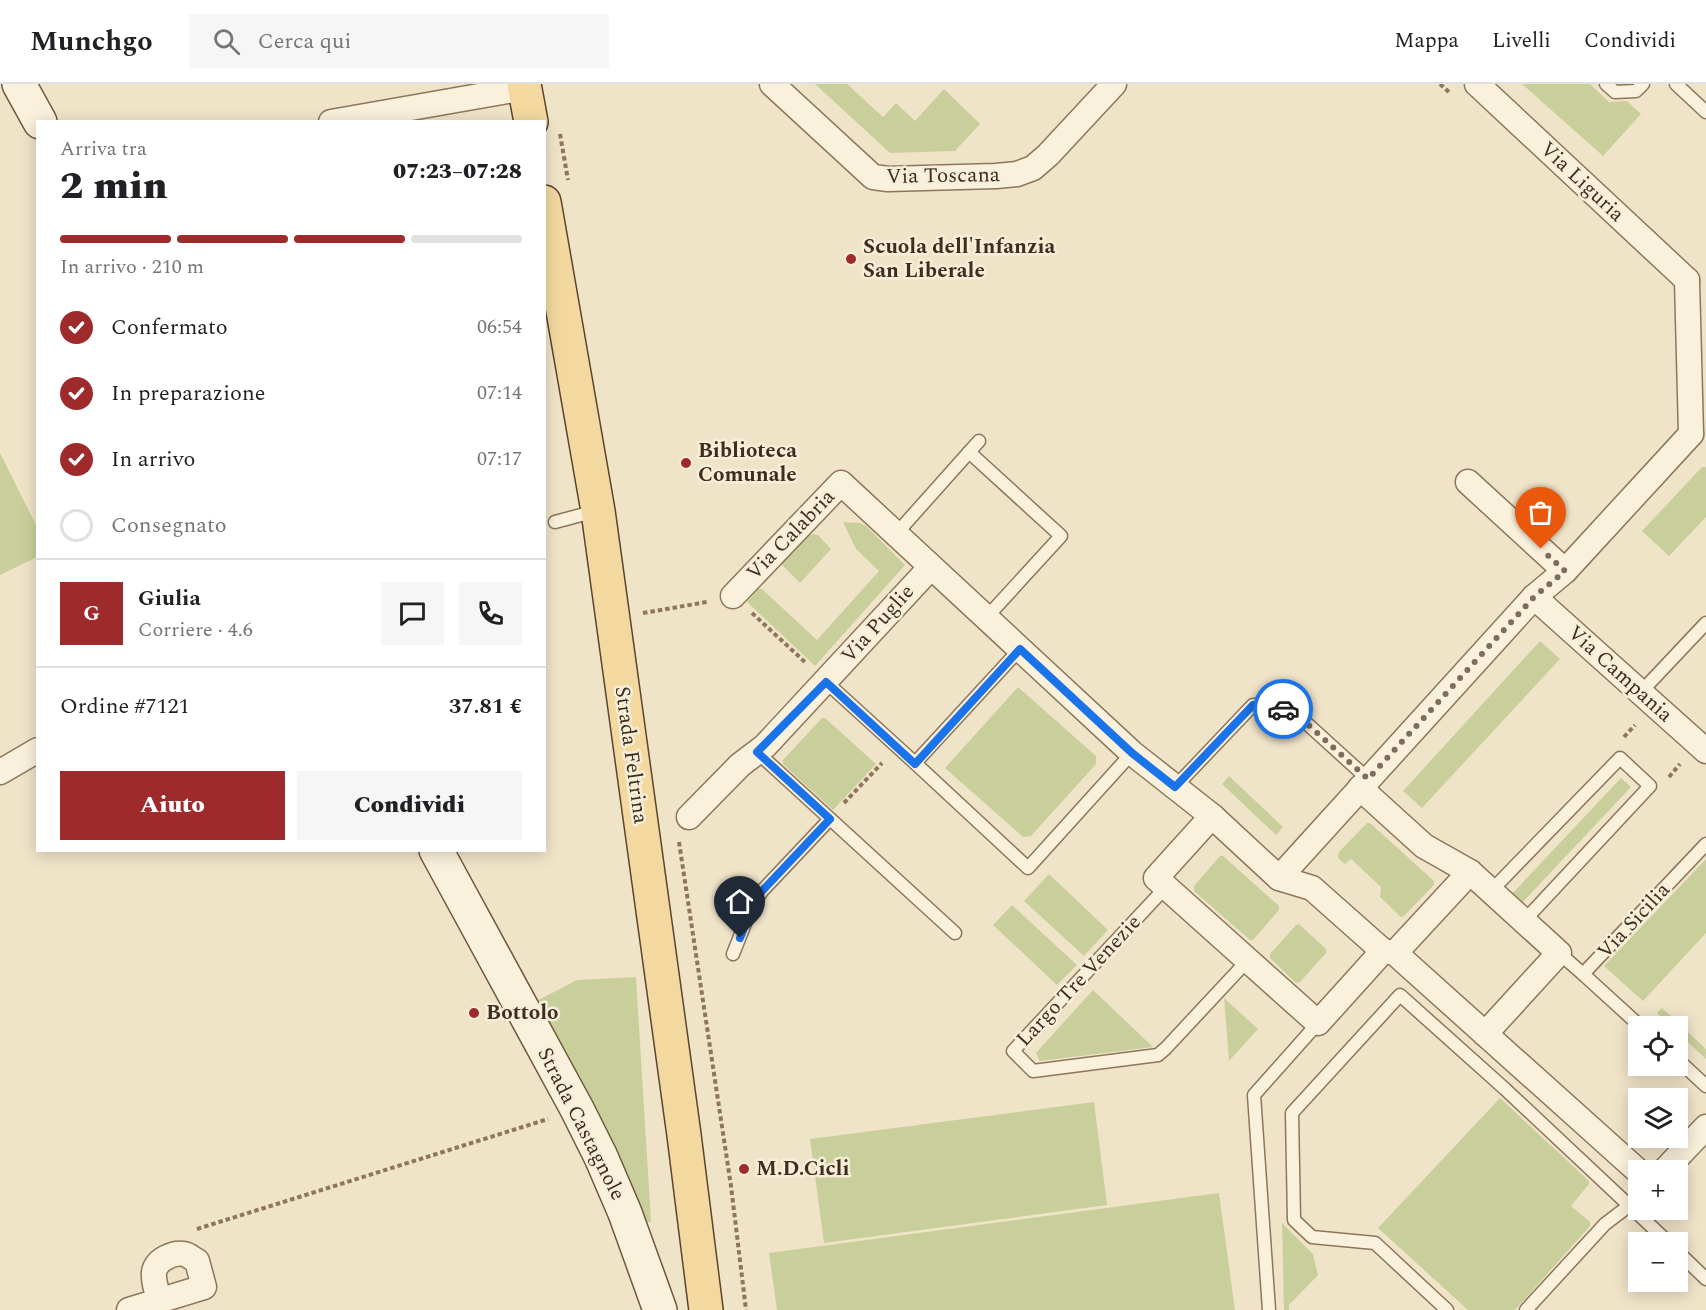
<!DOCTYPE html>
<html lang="it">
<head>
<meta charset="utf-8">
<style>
  body { margin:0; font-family:Spectral,serif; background:#f6f6f6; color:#202124; height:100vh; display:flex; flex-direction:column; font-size:22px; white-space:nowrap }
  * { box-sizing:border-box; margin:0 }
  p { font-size:20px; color:#757577 }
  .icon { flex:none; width:33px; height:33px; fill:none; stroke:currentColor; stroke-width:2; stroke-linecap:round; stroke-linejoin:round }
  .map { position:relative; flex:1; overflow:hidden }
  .sheet { position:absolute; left:36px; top:36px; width:510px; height:732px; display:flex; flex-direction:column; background:#fff; border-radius:0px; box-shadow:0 3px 15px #0003 }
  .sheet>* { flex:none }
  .controls { position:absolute; left:1628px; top:932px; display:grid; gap:12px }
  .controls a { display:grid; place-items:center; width:60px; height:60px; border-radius:0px; background:#fff; box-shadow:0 3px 15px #0003; font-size:30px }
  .pin { position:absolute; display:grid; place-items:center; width:51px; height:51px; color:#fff; margin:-62px -26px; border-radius:50% 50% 50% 0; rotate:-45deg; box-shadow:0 0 6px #0007 }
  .pin .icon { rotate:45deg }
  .courier { position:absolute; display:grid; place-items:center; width:60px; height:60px; margin:-30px; border:4px solid #1a73e8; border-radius:50%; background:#fff; color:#222; box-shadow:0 2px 8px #0007 }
  .summary em { font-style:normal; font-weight:800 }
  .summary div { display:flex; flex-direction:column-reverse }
  .summary { display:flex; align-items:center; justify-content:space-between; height:102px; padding:0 24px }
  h1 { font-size:39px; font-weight:800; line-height:45px }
  .bar { display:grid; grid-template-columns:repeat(4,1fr); gap:9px 6px; align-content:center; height:72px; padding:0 24px }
  .bar i { height:8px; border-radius:4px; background:#e0e0e0 }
  .bar .on { background:#9e2a2b }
  .bar p { grid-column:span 4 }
  .line { display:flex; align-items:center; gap:15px; padding:0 24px; border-top:2px solid #e0e0e0 }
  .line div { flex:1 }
  .round { display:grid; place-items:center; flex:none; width:63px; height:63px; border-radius:0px; background:#f6f6f6 }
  ol { padding:0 24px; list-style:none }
  li { display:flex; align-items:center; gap:18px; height:66px }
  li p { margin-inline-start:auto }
  li .icon { padding:6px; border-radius:50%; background:#9e2a2b; color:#fff; stroke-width:4 }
  li:last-child { color:#757577 }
  li i { width:33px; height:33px; border:3px solid #e0e0e0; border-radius:50% }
  .button { display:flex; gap:12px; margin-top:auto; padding:12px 24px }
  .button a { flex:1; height:69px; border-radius:0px; background:#9e2a2b; color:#fff; font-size:24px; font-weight:800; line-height:69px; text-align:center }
  .button a+a { background:#f6f6f6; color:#202124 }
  header { display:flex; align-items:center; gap:36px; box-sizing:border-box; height:84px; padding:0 30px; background:#fff; border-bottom:2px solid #e0e0e0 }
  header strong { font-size:28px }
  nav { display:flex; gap:33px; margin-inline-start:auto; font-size:21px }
  .search { width:420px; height:54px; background:#f6f6f6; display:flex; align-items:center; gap:15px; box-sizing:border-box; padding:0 21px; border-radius:0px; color:#757577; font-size:22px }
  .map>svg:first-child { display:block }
</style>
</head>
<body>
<header>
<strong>Munchgo</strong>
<div class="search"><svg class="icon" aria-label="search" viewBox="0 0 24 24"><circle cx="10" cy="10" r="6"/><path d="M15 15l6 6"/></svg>Cerca qui</div>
<nav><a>Mappa</a><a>Livelli</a><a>Condividi</a></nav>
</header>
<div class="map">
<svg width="1706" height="1226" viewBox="0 0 1706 1226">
  <rect width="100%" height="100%" fill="#f0e4c8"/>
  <g fill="#c9cf9b">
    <path d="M815,0H847L883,33L896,19L915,37L944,5L980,40L955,67L890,69Z"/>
    <path d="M1522,0H1590L1609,18L1627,17L1641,30L1603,72Z"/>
    <path d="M0,369L37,443V473L0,491Z"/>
    <path d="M1702,383H1706V433L1669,472L1642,447Z"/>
    <path d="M843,438L860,439L866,442L905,481L815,582L747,518L758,505H762L817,556L879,487L856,465Z"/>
    <path d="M813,450L818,451L831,465L800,499L783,482L782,479L807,453Z"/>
    <path d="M1540,557L1560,575L1422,724L1403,707Z"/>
    <path d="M1018,603L1096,672V680L1031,752L1023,753L945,684Z"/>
    <path d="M822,634H825L876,680L833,726L783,680V676Z"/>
    <path d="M1229,692L1283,743L1276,751L1222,700Z"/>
    <path d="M1621,694L1631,703L1520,821L1510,812Z"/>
    <path d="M1367,739H1370L1434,797V801L1404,832L1401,833L1380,813L1381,803L1351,775L1345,780L1338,774L1339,768Z"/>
    <path d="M1220,772H1223L1279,822V826L1253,856H1250L1194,807V802Z"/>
    <path d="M1706,775V849L1643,917L1604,882Z"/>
    <path d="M1049,790L1108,846L1084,872L1024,817Z"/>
    <path d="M1012,821L1077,881L1057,901L993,841Z"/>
    <path d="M1299,840L1326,865V869L1300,898L1296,899L1270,874V870L1296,841Z"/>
    <path d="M636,893L651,1138H645L529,921L577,896Z"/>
    <path d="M1093,906L1153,963L1040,977L1036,969Z"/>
    <path d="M1224,914L1258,945L1229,977Z"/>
    <path d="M1662,924L1706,965V975L1677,948V942H1671L1657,929Z"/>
    <path d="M1500,1014L1589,1097V1100L1571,1122L1590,1138V1142L1515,1226H1468L1378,1144Z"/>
    <path d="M1094,1018L1107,1121L824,1159L810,1055Z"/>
    <path d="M1219,1109L1235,1226H777L769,1169Z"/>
    <path d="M1282,1139L1313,1170L1318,1191L1289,1221V1226H1284Z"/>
  </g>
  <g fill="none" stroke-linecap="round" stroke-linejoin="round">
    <defs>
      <g id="lane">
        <path d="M1606,0L1615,8L1636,7L1643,0"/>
        <path d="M1676,0L1706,28"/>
        <path d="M969,368L1061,452L986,534"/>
        <path d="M555,438L596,427"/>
        <path d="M896,450L979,357"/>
        <path d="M1020,565L915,679L1028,784L1132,669"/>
        <path d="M826,598L915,679"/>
        <path d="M1641,608L1706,539"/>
        <path d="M757,668L955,849"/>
        <path d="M1175,703L1253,621L1292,626L1368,695"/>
        <path d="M1166,803L1013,967L1033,987L1158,971L1166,964L1248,876"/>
        <path d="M1491,807L1620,674L1650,702L1524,837"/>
        <path d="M1559,869L1583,890L1706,760"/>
        <path d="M733,870L752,822L762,807L830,735"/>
        <path d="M1583,890L1640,942"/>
        <path d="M1677,975L1706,1002"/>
        <path d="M1677,1167L1706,1195"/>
        <path d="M1269,1226L1254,1011L1318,939"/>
        <path d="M1447,1226L1375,1159L1312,1153L1294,1136L1292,1029L1400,911L1505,1005L1668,1158"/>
        <path d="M1526,1226L1605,1140L1638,1115"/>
      </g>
      <g id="street">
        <path d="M772,0L873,93L888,95L996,92L1017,90L1033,84L1048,71L1114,0"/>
        <path d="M1477,0L1687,196"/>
        <path d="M331,38L525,4"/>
        <path d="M1687,196L1691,350"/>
        <path d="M1468,398L1565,487"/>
        <path d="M733,512L841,399L1132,669L1212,732"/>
        <path d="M1534,513L1706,667"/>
        <path d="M0,688L38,666"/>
        <path d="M1360,704L1424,762L1470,788L1559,869L1485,950"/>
        <path d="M1212,732L1279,794L1312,804L1383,867L1318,939L1156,794Z"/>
        <path d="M689,733L740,681L765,662L931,483"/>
        <path d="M1279,794L1534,513L1565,487L1691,350"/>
        <path d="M1383,867L1395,869L1638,1087"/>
        <path d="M1395,869L1470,788"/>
        <path d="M1665,1086L1706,1043"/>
        <path d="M129,1226L204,1203L197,1177C193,1175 189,1171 184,1170C173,1168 156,1176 154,1188C153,1198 157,1208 160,1217"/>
      </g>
      <g id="secondary">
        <path d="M19,0L40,38"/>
        <path d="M436,766L577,1025L601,1073L625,1129L660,1226"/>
      </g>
      <g id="primary">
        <path d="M524,0L531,38"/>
        <path d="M544,118L598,427L684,1051L706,1226"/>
      </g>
    </defs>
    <use href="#lane" stroke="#8d765c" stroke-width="15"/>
    <use href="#street" stroke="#8d765c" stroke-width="27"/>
    <use href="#secondary" stroke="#6f573f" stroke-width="36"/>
    <use href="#primary" stroke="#5b4430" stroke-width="36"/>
    <g stroke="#8d765c" stroke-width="4" stroke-dasharray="4.5 3" stroke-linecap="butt">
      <path d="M1440,0L1451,10"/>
      <path d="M560,50L568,96"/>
      <path d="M643,529L707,518"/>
      <path d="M752,529L806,579"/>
      <path d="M1624,653L1635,641"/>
      <path d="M1669,693L1680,680"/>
      <path d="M844,719L882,679"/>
      <path d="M679,758L731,1102L746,1226"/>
      <path d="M197,1145L548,1035"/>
    </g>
    <use href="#lane" stroke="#faf1dc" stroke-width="12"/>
    <use href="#street" stroke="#faf1dc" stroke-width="24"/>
    <use href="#secondary" stroke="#faf1dc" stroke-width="33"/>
    <use href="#primary" stroke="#f3d9a0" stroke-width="33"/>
  </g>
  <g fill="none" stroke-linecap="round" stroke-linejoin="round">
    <path stroke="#7c6e5b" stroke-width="6" stroke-dasharray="0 10.8" d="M1283,625L1292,626L1368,695L1534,513L1565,487L1541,465"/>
    <path stroke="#1a73e8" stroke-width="8" d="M740,854L752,822L762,807L830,735L757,668L826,598L915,680L1020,565L1132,669L1175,703L1253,621L1283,625"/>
  </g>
  <g fill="#9e2a2b" stroke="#f7eed8" stroke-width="2">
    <circle cx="851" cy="175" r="6"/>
    <circle cx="686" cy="379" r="6"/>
    <circle cx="474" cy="929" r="6"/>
    <circle cx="744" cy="1085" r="6"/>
  </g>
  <g text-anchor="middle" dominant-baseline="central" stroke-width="5" stroke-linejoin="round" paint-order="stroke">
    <g font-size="21" fill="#3d2e20" stroke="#f7eed8">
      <text transform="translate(943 92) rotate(-1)">Via Toscana</text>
      <text transform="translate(1582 98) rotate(43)">Via Liguria</text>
      <text transform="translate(791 451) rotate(-46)">Via Calabria</text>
      <text transform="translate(878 540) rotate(-48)">Via Puglie</text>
      <text transform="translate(1620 590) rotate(42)">Via Campania</text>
      <text transform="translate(631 671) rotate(82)">Strada Feltrina</text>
      <text transform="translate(1634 837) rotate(-47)">Via Sicilia</text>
      <text transform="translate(1079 897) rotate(-47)">Largo Tre Venezie</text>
      <text transform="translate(581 1040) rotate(63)">Strada Castagnole</text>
    </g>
    <g font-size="21" font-weight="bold" fill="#3d2e20" stroke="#f7eed8" text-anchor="start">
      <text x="863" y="163">Scuola dell'Infanzia<tspan x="863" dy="24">San Liberale</tspan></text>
      <text x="698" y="367">Biblioteca<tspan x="698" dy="24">Comunale</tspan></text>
      <text x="486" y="929">Bottolo</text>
      <text x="756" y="1085">M.D.Cicli</text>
    </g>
  </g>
</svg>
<div class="controls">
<a><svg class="icon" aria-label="locate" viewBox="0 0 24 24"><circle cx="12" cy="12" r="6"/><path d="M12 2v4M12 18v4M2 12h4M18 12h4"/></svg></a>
<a><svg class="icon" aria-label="layers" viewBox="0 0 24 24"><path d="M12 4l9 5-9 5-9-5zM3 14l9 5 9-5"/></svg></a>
<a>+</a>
<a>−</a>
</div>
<div class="pin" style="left:1541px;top:465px;background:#ea580c"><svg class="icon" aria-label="bag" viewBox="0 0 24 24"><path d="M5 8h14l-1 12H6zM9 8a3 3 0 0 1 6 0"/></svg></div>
<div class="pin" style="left:740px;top:854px;background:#1f2937"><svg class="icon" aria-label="home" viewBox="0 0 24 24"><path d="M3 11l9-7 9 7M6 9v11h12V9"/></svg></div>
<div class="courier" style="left:1283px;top:625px"><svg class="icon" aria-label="car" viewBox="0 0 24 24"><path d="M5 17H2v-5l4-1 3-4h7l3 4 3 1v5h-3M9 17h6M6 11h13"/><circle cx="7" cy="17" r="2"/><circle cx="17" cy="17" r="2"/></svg></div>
<section class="sheet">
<div class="summary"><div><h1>2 min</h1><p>Arriva tra</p></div><em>07:23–07:28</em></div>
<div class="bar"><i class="on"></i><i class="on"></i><i class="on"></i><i></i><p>In arrivo · 210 m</p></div>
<ol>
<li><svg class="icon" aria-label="check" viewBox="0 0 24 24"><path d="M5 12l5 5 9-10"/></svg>Confermato<p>06:54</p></li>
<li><svg class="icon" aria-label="check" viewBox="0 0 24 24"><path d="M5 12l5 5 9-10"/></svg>In preparazione<p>07:14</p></li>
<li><svg class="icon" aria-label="check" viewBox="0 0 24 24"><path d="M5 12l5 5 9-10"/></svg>In arrivo<p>07:17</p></li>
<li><i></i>Consegnato</li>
</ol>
<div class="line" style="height:108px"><b class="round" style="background:#9e2a2b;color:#fff">G</b><div><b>Giulia</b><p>Corriere · 4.6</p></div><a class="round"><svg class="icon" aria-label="chat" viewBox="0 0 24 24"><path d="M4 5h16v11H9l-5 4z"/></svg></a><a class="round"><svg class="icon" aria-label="phone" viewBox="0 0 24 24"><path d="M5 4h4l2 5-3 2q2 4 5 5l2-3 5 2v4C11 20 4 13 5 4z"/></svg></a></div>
<div class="line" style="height:78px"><div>Ordine #7121</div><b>37.81 €</b></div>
<div class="button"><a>Aiuto</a><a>Condividi</a></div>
</section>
</div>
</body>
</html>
